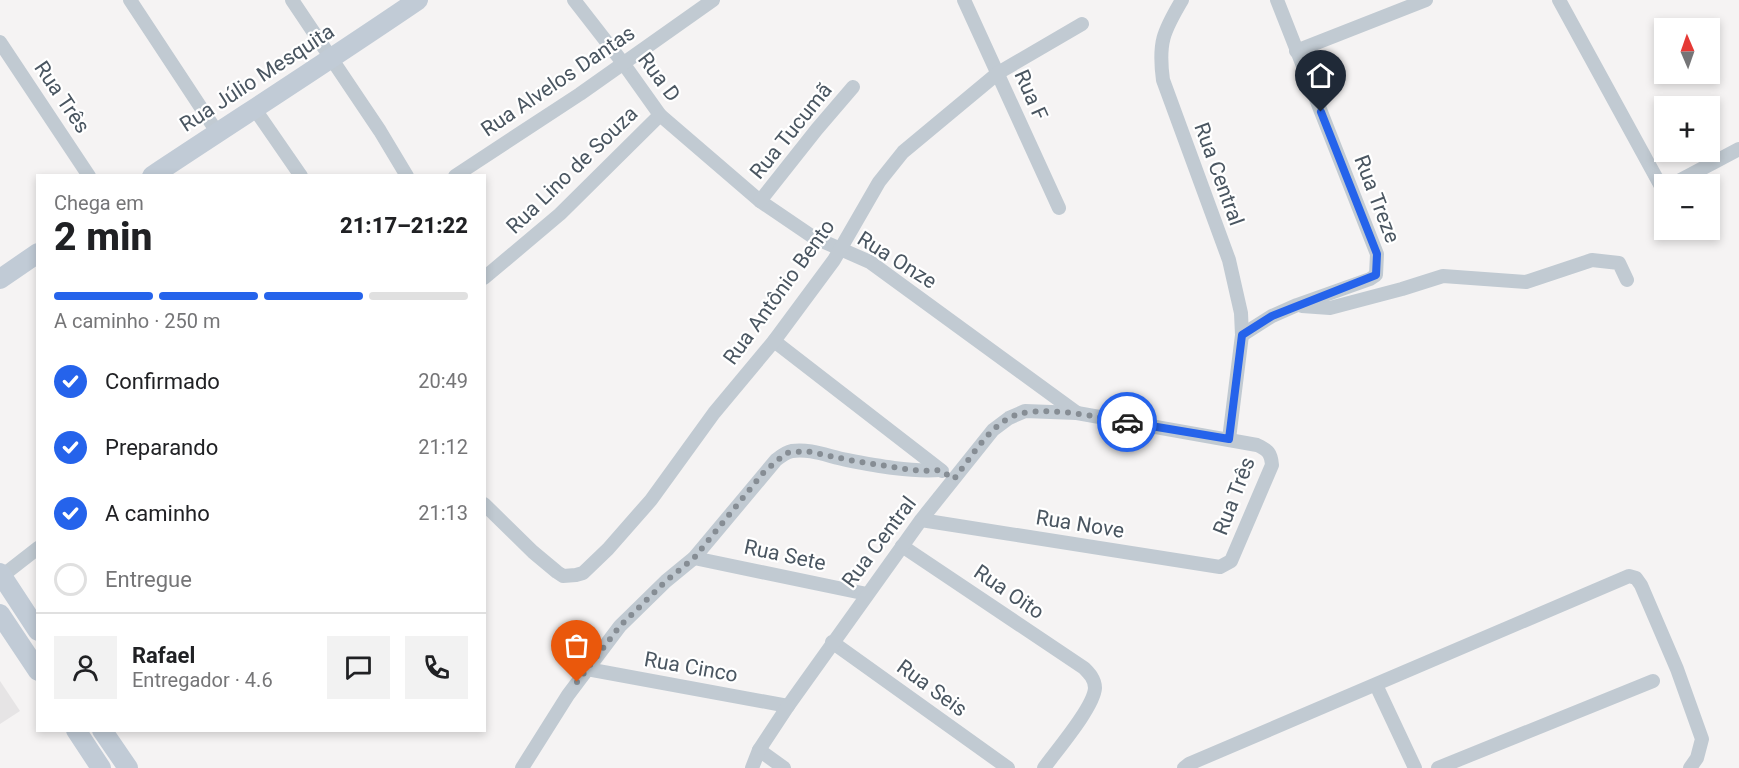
<!DOCTYPE html>
<html lang="pt">
<head>
<meta charset="utf-8">
<style>
  body { margin:0; font-family:Roboto,sans-serif; background:#f2f2f2; color:#202124; height:100vh; display:flex; flex-direction:column; font-size:22px; white-space:nowrap }
  * { box-sizing:border-box; margin:0 }
  p { font-size:20px; color:#757577 }
  .icon { flex:none; width:33px; height:33px; fill:none; stroke:currentColor; stroke-width:2; stroke-linecap:round; stroke-linejoin:round }
  .map { position:relative; flex:1; overflow:hidden }
  .panel { position:absolute; left:36px; top:174px; width:450px; height:558px; display:flex; flex-direction:column; background:#fff; border-radius:0px; box-shadow:0 3px 9px #0003 }
  .panel>* { flex:none }
  .needle { width:39px; rotate:358deg }
  .tools { position:absolute; left:1654px; top:18px; display:grid; gap:12px }
  .tools a { display:grid; place-items:center; width:66px; height:66px; border-radius:0px; background:#fff; box-shadow:0 3px 9px #0003; font-size:30px }
  .pin { position:absolute; display:grid; place-items:center; width:51px; height:51px; color:#fff; margin:-62px -26px; border-radius:50% 50% 50% 0; rotate:-45deg; box-shadow:0 0 6px #0007 }
  .pin .icon { rotate:45deg }
  .courier { position:absolute; display:grid; place-items:center; width:60px; height:60px; margin:-30px; border:4px solid #2563eb; border-radius:50%; background:#fff; color:#222; box-shadow:0 2px 8px #0007 }
  .head em { font-style:normal; font-weight:800 }
  .head div { display:flex; flex-direction:column-reverse }
  .head { display:flex; align-items:center; justify-content:space-between; height:102px; padding:0 18px }
  h1 { font-size:39px; font-weight:800; line-height:45px }
  .bar { display:grid; grid-template-columns:repeat(4,1fr); gap:9px 6px; align-content:center; height:72px; padding:0 18px }
  .bar i { height:8px; border-radius:4px; background:#e0e0e0 }
  .bar .active { background:#2563eb }
  .bar p { grid-column:span 4 }
  .line { display:flex; align-items:center; gap:15px; padding:0 18px; border-top:2px solid #e0e0e0 }
  .line div { flex:1 }
  .round { display:grid; place-items:center; flex:none; width:63px; height:63px; border-radius:0px; background:#f2f2f2 }
  ol { padding:0 18px; list-style:none }
  li { display:flex; align-items:center; gap:18px; height:66px }
  li p { margin-inline-start:auto }
  li .icon { padding:6px; border-radius:50%; background:#2563eb; color:#fff; stroke-width:4 }
  li:last-child { color:#757577 }
  li i { width:33px; height:33px; border:3px solid #e0e0e0; border-radius:50% }
  .map>svg:first-child { display:block }
</style>
</head>
<body>
<div class="map">
<svg width="1739" height="768" viewBox="0 0 1739 768">
  <rect width="100%" height="100%" fill="#f5f3f3"/>
  <path fill="#e6e4e5" d="M0,681L20,711L0,724Z"/>
  <g fill="none" stroke-linecap="round" stroke-linejoin="round">
    <g stroke="#c1cad2" stroke-width="14">
      <path d="M130,0L217,132"/>
      <path d="M292,0L380,131L407,176"/>
      <path d="M574,0L623,63L660,115L760,201L813,237L870,262L1077,413"/>
      <path d="M964,0L1059,208"/>
      <path d="M1182,0C1163,32 1158,43 1163,80L1229,260L1241,313L1242,335L1229,439"/>
      <path d="M1559,0L1663,190L1665,189"/>
      <path d="M0,42L89,176"/>
      <path d="M1296,51L1426,0"/>
      <path d="M254,108L301,176"/>
      <path d="M455,176L580,94L713,0"/>
      <path d="M1673,184L1739,149"/>
      <path d="M760,201L817,129L853,87"/>
      <path d="M484,278L560,214L660,115"/>
      <path d="M1302,306L1330,308L1402,289L1443,276L1526,282L1592,260L1619,263L1627,280"/>
      <path d="M1242,335L1272,316L1297,305L1370,279L1376,275L1377,254L1277,0"/>
      <path d="M774,341L942,471"/>
      <path d="M484,504L533,552L557,572L563,576L576,575L583,573L608,549L651,500L714,413L774,341L834,260L879,182L903,152L998,73L1082,24"/>
      <path d="M902,546L1084,668C1089,673 1095,679 1095,688C1094,707 1056,751 1044,768"/>
      <path d="M694,558L867,594"/>
      <path d="M2,576L38,548"/>
      <path d="M832,642L1008,768"/>
      <path d="M587,669L788,706"/>
      <path d="M1376,685L1415,768"/>
      <path d="M759,750L784,768"/>
      <path d="M522,768L568,695L620,626L666,581L694,558L776,460C781,456 786,452 792,451C810,448 830,457 847,460C878,466 910,472 940,470"/>
      <path d="M752,768L759,750L788,706L921,520L993,430L1009,418L1025,411L1077,413L1257,445C1268,450 1271,453 1272,465L1231,561L1220,567L921,520"/>
      <path d="M1184,768L1189,764L1629,576L1636,578L1641,585L1677,669L1702,739L1697,758L1690,768"/>
      <path d="M1438,768L1653,681"/>
    </g>
    <g stroke="#c1cbd6" stroke-width="20">
      <path d="M152,176C241,117 330,60 418,0"/>
      <path d="M0,279L38,253"/>
      <path d="M0,573L38,631"/>
      <path d="M0,614L38,671"/>
      <path d="M76,730L101,768"/>
      <path d="M102,730L128,768"/>
    </g>
  </g>
  <g fill="none" stroke-linecap="round" stroke-linejoin="round">
    <path stroke="#868d94" stroke-width="6" stroke-dasharray="0 10.8" d="M577,682L620,626L666,581L694,558L764,472L786,453L806,451L849,460L905,469L921,471L940,470L954,479C970,459 986,431 1009,418C1035,403 1098,417 1127,422"/>
    <path stroke="#2563eb" stroke-width="8" d="M1127,422L1229,439L1242,335L1272,316L1376,275L1377,254L1321,112"/>
  </g>
  <g text-anchor="middle" dominant-baseline="central" stroke-width="4.5" stroke-linejoin="round" paint-order="stroke">
    <g font-size="21" fill="#4a5661" stroke="#fff">
      <text transform="translate(659 77) rotate(53)">Rua D</text>
      <text transform="translate(257 78) rotate(-33)">Rua Júlio Mesquita</text>
      <text transform="translate(558 81) rotate(-34)">Rua Alvelos Dantas</text>
      <text transform="translate(1031 95) rotate(66)">Rua F</text>
      <text transform="translate(62 97) rotate(56)">Rua Três</text>
      <text transform="translate(791 131) rotate(-51)">Rua Tucumã</text>
      <text transform="translate(572 170) rotate(-44)">Rua Lino de Souza</text>
      <text transform="translate(1219 174) rotate(70)">Rua Central</text>
      <text transform="translate(1377 199) rotate(69)">Rua Treze</text>
      <text transform="translate(897 260) rotate(32)">Rua Onze</text>
      <text transform="translate(779 292) rotate(-54)">Rua Antônio Bento</text>
      <text transform="translate(1234 496) rotate(-69)">Rua Três</text>
      <text transform="translate(1080 524) rotate(9)">Rua Nove</text>
      <text transform="translate(879 542) rotate(-53)">Rua Central</text>
      <text transform="translate(785 555) rotate(12)">Rua Sete</text>
      <text transform="translate(1009 592) rotate(34)">Rua Oito</text>
      <text transform="translate(691 667) rotate(10)">Rua Cinco</text>
      <text transform="translate(932 688) rotate(36)">Rua Seis</text>
    </g>
  </g>
</svg>
<div class="tools">
<a><svg class="needle" viewBox="-14 -14 28 28"><path d="M0-13l5 13h-10z" fill="#e53935"/><path d="M0 13l5-13h-10z" fill="#757577"/></svg></a>
<a>+</a>
<a>−</a>
</div>
<div class="pin" style="left:577px;top:682px;background:#ea580c"><svg class="icon" aria-label="bag" viewBox="0 0 24 24"><path d="M5 8h14l-1 12H6zM9 8a3 3 0 0 1 6 0"/></svg></div>
<div class="pin" style="left:1321px;top:112px;background:#1f2937"><svg class="icon" aria-label="home" viewBox="0 0 24 24"><path d="M3 11l9-7 9 7M6 9v11h12V9"/></svg></div>
<div class="courier" style="left:1127px;top:422px"><svg class="icon" aria-label="car" viewBox="0 0 24 24"><path d="M5 17H2v-5l4-1 3-4h7l3 4 3 1v5h-3M9 17h6M6 11h13"/><circle cx="7" cy="17" r="2"/><circle cx="17" cy="17" r="2"/></svg></div>
<section class="panel">
<div class="head"><div><h1>2 min</h1><p>Chega em</p></div><em>21:17–21:22</em></div>
<div class="bar"><i class="active"></i><i class="active"></i><i class="active"></i><i></i><p>A caminho · 250 m</p></div>
<ol>
<li><svg class="icon" aria-label="check" viewBox="0 0 24 24"><path d="M5 12l5 5 9-10"/></svg>Confirmado<p>20:49</p></li>
<li><svg class="icon" aria-label="check" viewBox="0 0 24 24"><path d="M5 12l5 5 9-10"/></svg>Preparando<p>21:12</p></li>
<li><svg class="icon" aria-label="check" viewBox="0 0 24 24"><path d="M5 12l5 5 9-10"/></svg>A caminho<p>21:13</p></li>
<li><i></i>Entregue</li>
</ol>
<div class="line" style="height:108px"><a class="round"><svg class="icon" aria-label="person" viewBox="0 0 24 24"><circle cx="12" cy="8" r="4"/><path d="M4 21q1-7 8-7t8 7"/></svg></a><div><b>Rafael</b><p>Entregador · 4.6</p></div><a class="round"><svg class="icon" aria-label="chat" viewBox="0 0 24 24"><path d="M4 5h16v11H9l-5 4z"/></svg></a><a class="round"><svg class="icon" aria-label="phone" viewBox="0 0 24 24"><path d="M5 4h4l2 5-3 2q2 4 5 5l2-3 5 2v4C11 20 4 13 5 4z"/></svg></a></div>
</section>
</div>
</body>
</html>
